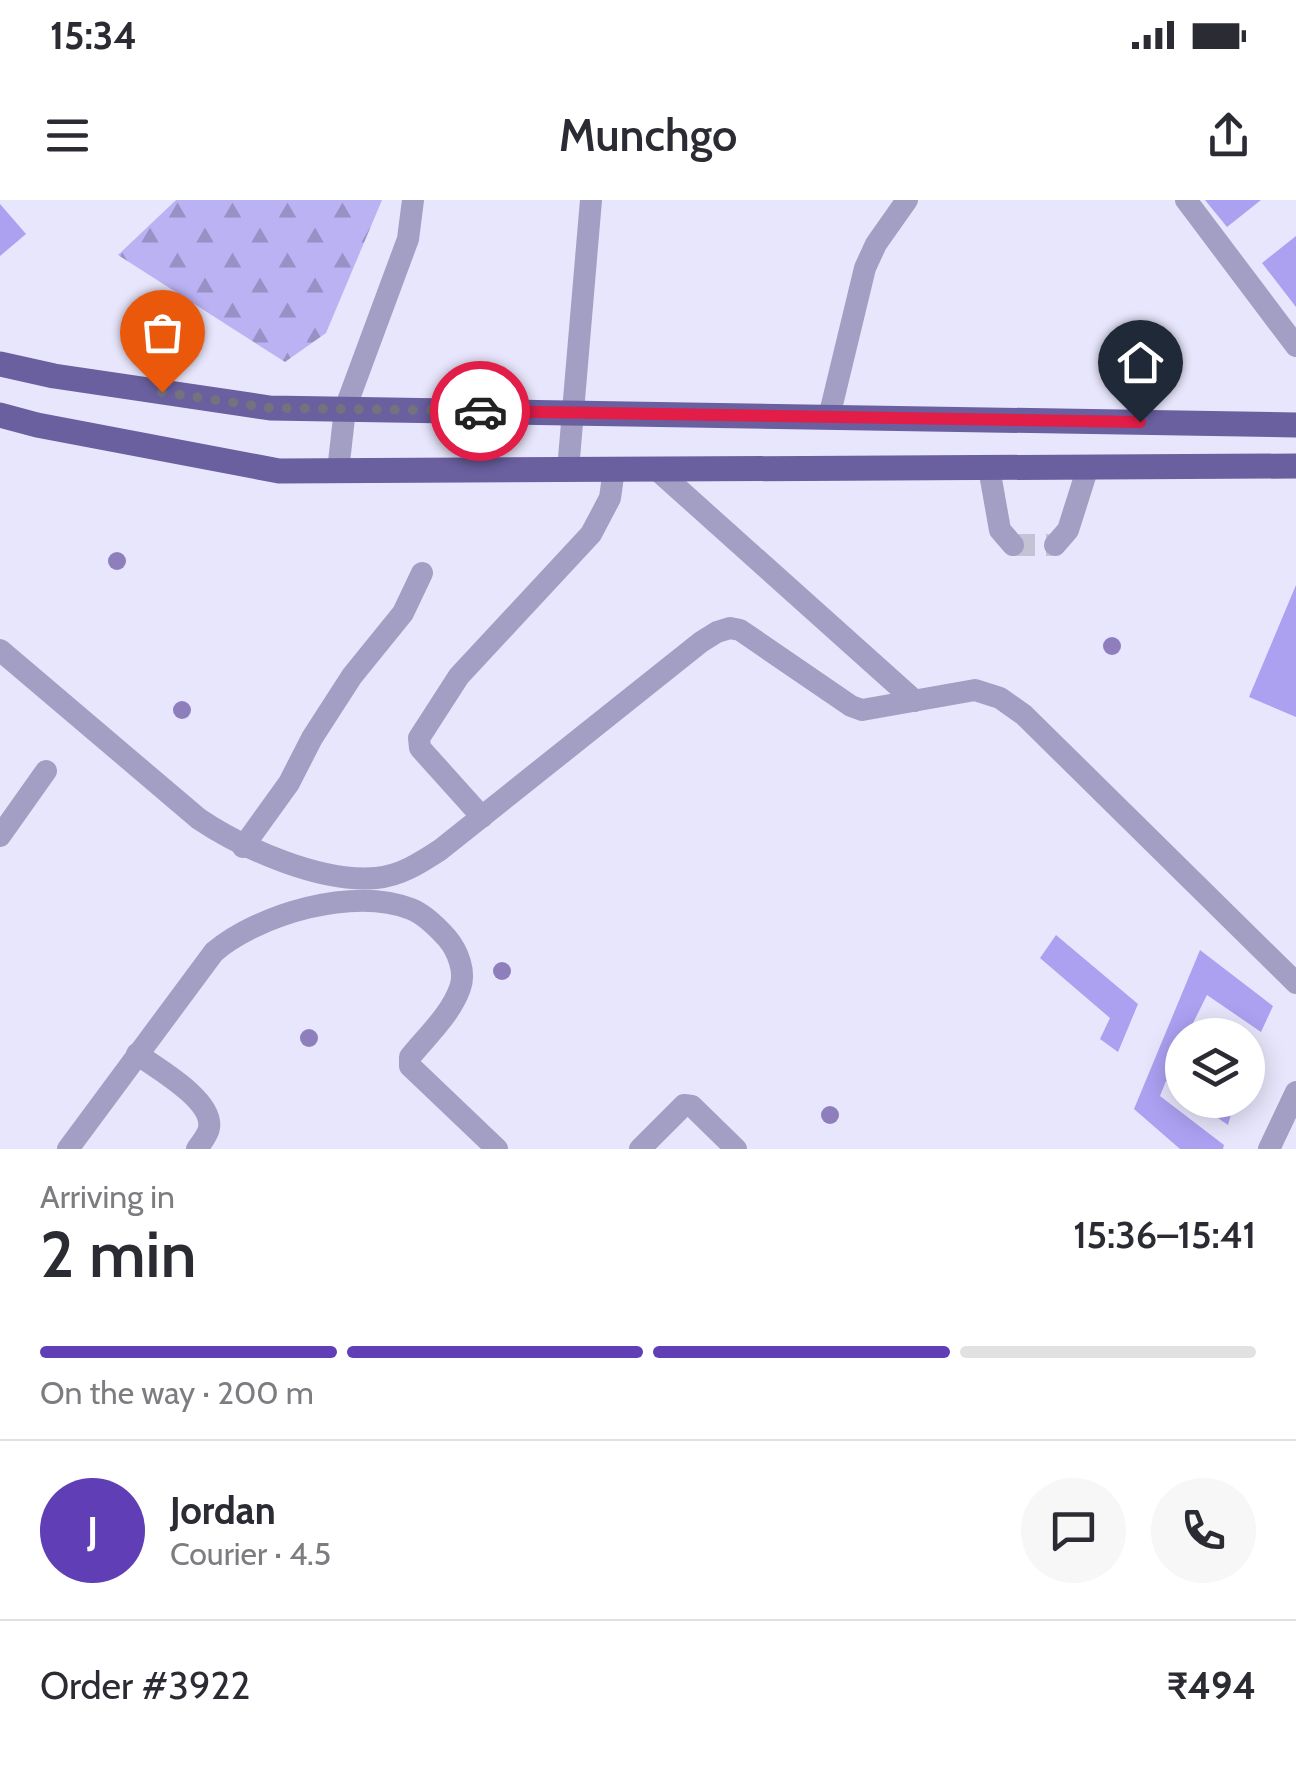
<!DOCTYPE html>
<html lang="en">
<head>
<meta charset="utf-8">
<style>
  body { margin:0; font-family:Cabin,sans-serif; background:#f7f7f7; color:#2b2b33; height:100vh; display:flex; flex-direction:column; font-size:38px; white-space:nowrap }
  * { box-sizing:border-box; margin:0 }
  p { font-size:32px; color:#7c7c81 }
  .icon { flex:none; width:55px; height:55px; fill:none; stroke:currentColor; stroke-width:2; stroke-linecap:round; stroke-linejoin:round }
  .map { position:relative; height:949px; overflow:hidden }
  .side { display:flex; flex-direction:column; background:#fff; flex:1 }
  .side>* { flex:none }
  .fabs { position:absolute; left:1165px; top:818px; display:grid; gap:20px }
  .fabs a { display:grid; place-items:center; width:100px; height:100px; border-radius:50%; background:#fff; box-shadow:0 5px 25px #0003; font-size:50px }
  .pin { position:absolute; display:grid; place-items:center; width:85px; height:85px; color:#fff; margin:-102px -42px; border-radius:50% 50% 50% 0; rotate:-45deg; box-shadow:0 0 10px #0007 }
  .pin .icon { rotate:45deg }
  .courier { position:absolute; display:grid; place-items:center; width:100px; height:100px; margin:-50px; border:8px solid #e11d48; border-radius:50%; background:#fff; color:#222; box-shadow:0 2px 12px #0007 }
  .summary em { font-style:normal; font-weight:600 }
  .summary div { display:flex; flex-direction:column-reverse }
  .summary { display:flex; align-items:center; justify-content:space-between; height:170px; padding:0 40px }
  h1 { font-size:65px; font-weight:600; line-height:75px }
  .bar { display:grid; grid-template-columns:repeat(4,1fr); gap:15px 10px; align-content:center; height:120px; padding:0 40px }
  .bar i { height:12px; border-radius:8px; background:#e1e1e2 }
  .bar .current { background:#5f3eb6 }
  .bar p { grid-column:span 4 }
  .line { display:flex; align-items:center; gap:25px; padding:0 40px; border-top:2px solid #e1e1e2 }
  .line div { flex:1 }
  .round { display:grid; place-items:center; flex:none; width:105px; height:105px; border-radius:52px; background:#f7f7f7 }
  .status { display:flex; justify-content:space-between; align-items:center; height:70px; padding:0 50px; background:#fff; direction:ltr }
  .status svg { height:28px; fill:currentColor }
  header { display:flex; justify-content:space-between; align-items:center; height:130px; padding:0 40px; background:#fff; font-size:45px; font-weight:600 }
  .map>svg:first-child { display:block }
</style>
</head>
<body>
<div class="status"><b>15:34</b><svg viewBox="0 0 49 12"><path d="M0 12V9h3v3zM5 12V6h3v6zM10 12V3h3v9zM15 12V0h3v12zM26 1h20v11H26zM47 4h2v5h-2z"/></svg></div>
<header><svg class="icon" aria-label="menu" viewBox="0 0 24 24"><path d="M4 6h16M4 12h16M4 18h16"/></svg>Munchgo<svg class="icon" aria-label="share" viewBox="0 0 24 24"><path d="M12 15V3M7 8l5-5 5 5M5 13v7h14v-7"/></svg></header>
<div class="map">
<svg width="1296" height="949" viewBox="0 0 1296 949">
  <defs>
    <pattern id="forest-firs" width="22" height="20" patternUnits="userSpaceOnUse" patternTransform="scale(2.5)"><rect width="22" height="20" fill="#bbb2f3"/><path d="M5 1l3.5 6h-7zM16 11l3.5 6h-7z" fill="#9991c6"/></pattern>
  </defs>
  <rect width="100%" height="100%" fill="#e8e6fc"/>
  <path fill="url(#forest-firs)" d="M176,0H382L326,133L285,162L118,55Z"/>
  <g fill="#aca0f1">
    <path d="M1205,0H1261L1227,27Z"/>
    <path d="M0,4L26,34L0,56Z"/>
    <path d="M1296,36V107L1262,63Z"/>
    <path d="M1296,385V517L1249,497Z"/>
    <path d="M1056,735L1138,804L1118,852L1100,839L1110,818L1040,758Z"/>
    <path d="M1200,750L1273,806L1261,832L1207,795L1187,835H1182V893L1166,881L1160,896L1224,945L1223,949H1180L1134,909Z"/>
    <path d="M1192,900H1235L1228,925Z"/>
  </g>
  <g fill="none" stroke-linecap="round" stroke-linejoin="round">
    <path stroke="#c4c2d5" stroke-width="22" stroke-dasharray="22 11" stroke-linecap="butt" d="M1013,345H1055"/>
    <g stroke="#a39ec3" stroke-width="22">
      <path d="M1186,0L1296,146"/>
      <path d="M829,217L865,68L876,44L907,0"/>
      <path d="M655,268L915,501"/>
      <path d="M989,268L1000,330L1013,345"/>
      <path d="M568,270L591,0"/>
      <path d="M338,271L345,209L408,39L413,0"/>
      <path d="M1055,345L1068,330L1088,267"/>
      <path d="M0,450L199,619C244,649 321,683 376,678C400,676 420,663 440,650L701,442L717,432L730,428L740,430L851,506L862,510L975,490L1000,498L1024,515L1296,783"/>
      <path d="M482,617L420,548L419,538L459,476L591,334L610,298L614,269"/>
      <path d="M0,636L46,571"/>
      <path d="M243,647L289,583L312,538L352,476L403,413L422,373"/>
      <path d="M137,854C156,868 214,900 209,928C208,935 201,943 197,949"/>
      <path d="M68,949L214,752C259,714 354,686 411,709C424,714 438,728 447,738C458,751 466,772 460,788C451,814 427,836 410,857V866L497,949"/>
      <path d="M640,949L684,905L692,906L736,949"/>
      <path d="M1269,949L1296,892"/>
    </g>
    <g stroke="#6a5f9f" stroke-width="25">
      <path d="M0,164L54,176L270,208L1296,225"/>
      <path d="M0,215L37,225L279,271L1296,266"/>
    </g>
  </g>
  <g fill="#8e7fbc">
    <circle cx="117" cy="361" r="9"/>
    <circle cx="1112" cy="446" r="9"/>
    <circle cx="182" cy="510" r="9"/>
    <circle cx="502" cy="771" r="9"/>
    <circle cx="309" cy="838" r="9"/>
    <circle cx="830" cy="915" r="9"/>
  </g>
  <g fill="none" stroke-linecap="round" stroke-linejoin="round">
    <path stroke="#73727f" stroke-width="10" stroke-dasharray="0 18" d="M162,192L270,208L480,211"/>
    <path stroke="#e11d48" stroke-width="12" d="M480,211L1140,222"/>
  </g>
</svg>
<div class="fabs">
<a><svg class="icon" aria-label="layers" viewBox="0 0 24 24"><path d="M12 4l9 5-9 5-9-5zM3 14l9 5 9-5"/></svg></a>
</div>
<div class="pin" style="left:162px;top:192px;background:#ea580c"><svg class="icon" aria-label="bag" viewBox="0 0 24 24"><path d="M5 8h14l-1 12H6zM9 8a3 3 0 0 1 6 0"/></svg></div>
<div class="pin" style="left:1140px;top:222px;background:#1f2937"><svg class="icon" aria-label="home" viewBox="0 0 24 24"><path d="M3 11l9-7 9 7M6 9v11h12V9"/></svg></div>
<div class="courier" style="left:480px;top:211px"><svg class="icon" aria-label="car" viewBox="0 0 24 24"><path d="M5 17H2v-5l4-1 3-4h7l3 4 3 1v5h-3M9 17h6M6 11h13"/><circle cx="7" cy="17" r="2"/><circle cx="17" cy="17" r="2"/></svg></div>
</div>
<section class="side">
<div class="summary"><div><h1>2 min</h1><p>Arriving in</p></div><em>15:36–15:41</em></div>
<div class="bar"><i class="current"></i><i class="current"></i><i class="current"></i><i></i><p>On the way · 200 m</p></div>
<div class="line" style="height:180px"><b class="round" style="background:#5f3eb6;color:#fff">J</b><div><b>Jordan</b><p>Courier · 4.5</p></div><a class="round"><svg class="icon" aria-label="chat" viewBox="0 0 24 24"><path d="M4 5h16v11H9l-5 4z"/></svg></a><a class="round"><svg class="icon" aria-label="phone" viewBox="0 0 24 24"><path d="M5 4h4l2 5-3 2q2 4 5 5l2-3 5 2v4C11 20 4 13 5 4z"/></svg></a></div>
<div class="line" style="height:130px"><div>Order #3922</div><b>₹494</b></div>
</section>
</body>
</html>
